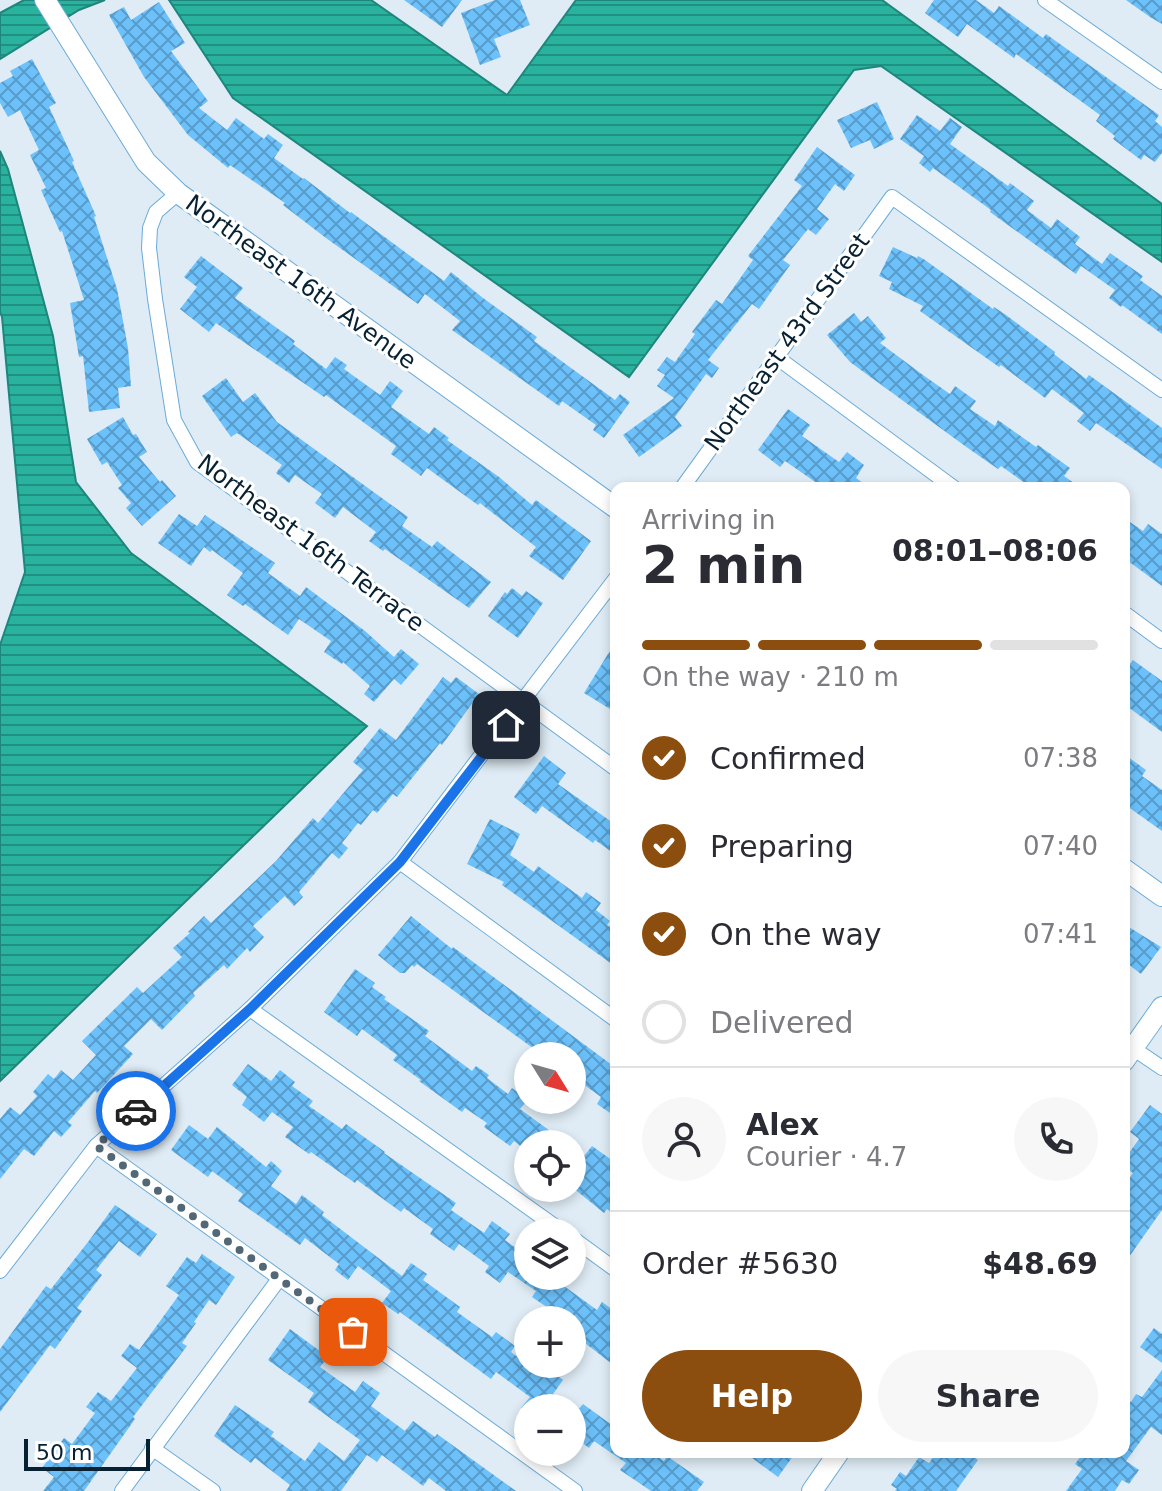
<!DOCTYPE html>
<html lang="en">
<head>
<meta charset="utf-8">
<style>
  body { margin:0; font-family:"DejaVu Sans",sans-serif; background:#f7f7f7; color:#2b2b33; height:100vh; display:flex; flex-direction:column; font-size:30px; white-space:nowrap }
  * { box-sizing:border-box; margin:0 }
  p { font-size:26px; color:#7c7c81 }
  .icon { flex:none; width:44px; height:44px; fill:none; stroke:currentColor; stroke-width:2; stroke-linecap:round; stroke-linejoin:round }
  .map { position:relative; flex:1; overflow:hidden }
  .drawer { position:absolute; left:610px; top:482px; width:520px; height:976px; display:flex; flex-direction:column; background:#fff; border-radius:16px; box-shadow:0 4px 12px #0003 }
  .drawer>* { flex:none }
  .needle { width:52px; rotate:127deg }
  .tools { position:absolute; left:514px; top:1042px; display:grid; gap:16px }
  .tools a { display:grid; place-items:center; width:72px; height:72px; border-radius:50%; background:#fff; box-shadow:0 4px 12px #0003; font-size:40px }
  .scale { position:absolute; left:24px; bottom:20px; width:126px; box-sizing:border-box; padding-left:8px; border:4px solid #062132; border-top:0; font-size:22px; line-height:28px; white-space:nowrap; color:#062132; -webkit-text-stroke:6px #fff; paint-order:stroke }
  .pin { position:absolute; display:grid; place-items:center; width:68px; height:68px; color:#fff; margin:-34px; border-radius:16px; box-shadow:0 4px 12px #0006 }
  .courier { position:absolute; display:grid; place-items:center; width:80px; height:80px; margin:-40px; border:6px solid #1a73e8; border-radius:50%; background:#fff; color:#222; box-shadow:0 2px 10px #0007 }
  .head em { font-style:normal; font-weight:700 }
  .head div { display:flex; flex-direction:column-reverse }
  .head { display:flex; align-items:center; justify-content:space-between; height:136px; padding:0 32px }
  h1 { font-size:52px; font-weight:700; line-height:60px }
  .bar { display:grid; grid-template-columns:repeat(4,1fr); gap:12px 8px; align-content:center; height:96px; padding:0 32px }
  .bar i { height:10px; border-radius:6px; background:#e1e1e2 }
  .bar .current { background:#8b4e0e }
  .bar p { grid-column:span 4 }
  .line { display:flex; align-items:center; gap:20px; padding:0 32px; border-top:2px solid #e1e1e2 }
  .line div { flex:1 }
  .round { display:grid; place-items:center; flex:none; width:84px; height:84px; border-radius:42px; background:#f7f7f7 }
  ol { padding:0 32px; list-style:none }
  li { display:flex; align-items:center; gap:24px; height:88px }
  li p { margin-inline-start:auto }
  li .icon { padding:8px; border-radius:50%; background:#8b4e0e; color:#fff; stroke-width:4 }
  li:last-child { color:#7c7c81 }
  li i { width:44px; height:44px; border:4px solid #e1e1e2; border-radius:50% }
  .primary-button { display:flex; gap:16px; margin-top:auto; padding:16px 32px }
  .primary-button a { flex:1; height:92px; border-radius:48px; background:#8b4e0e; color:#fff; font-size:32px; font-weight:700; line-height:92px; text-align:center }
  .primary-button a+a { background:#f7f7f7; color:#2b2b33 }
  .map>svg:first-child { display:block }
</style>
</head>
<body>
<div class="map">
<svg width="1162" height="1491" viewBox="0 0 1162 1491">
  <defs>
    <pattern id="water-rules" width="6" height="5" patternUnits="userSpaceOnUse" patternTransform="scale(2)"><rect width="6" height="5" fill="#29b29d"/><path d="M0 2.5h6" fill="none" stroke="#219081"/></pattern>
    <pattern id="building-cross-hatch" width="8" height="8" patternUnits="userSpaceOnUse" patternTransform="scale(2)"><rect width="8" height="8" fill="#6cc1fa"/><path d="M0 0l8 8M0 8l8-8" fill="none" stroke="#579ccb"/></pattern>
  </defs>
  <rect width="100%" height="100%" fill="#dfecf5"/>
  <g fill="url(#water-rules)" stroke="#1e867d" stroke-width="2">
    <path d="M24,0H105L79,10L0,59V13Z"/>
    <path d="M169,0H371L507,95L576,0H882L1162,204V262L881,66L854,70L629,377L233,98Z"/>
    <path d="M0,151L8,169L53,336L76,482L131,553L367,726L0,1081V645L25,572L2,317L0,312Z"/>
  </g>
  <g fill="url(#building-cross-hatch)">
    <path d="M404,0H462L442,27Z"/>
    <path d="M495,0H520L530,25L494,39L501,57L480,65L461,13Z"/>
    <path d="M934,0H976L994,13L999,6L1043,38L1046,34L1159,115L1155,121L1162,127V153L1155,162L1144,155L1141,160L1113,139L1115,136L1096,121L1100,115L1016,54L1014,58L967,24L958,37L925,13Z"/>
    <path d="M1126,0H1162V24L1150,17Z"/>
    <path d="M159,2L185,43L171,51L208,101L199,108L227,130L236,118L264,139L268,134L283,145L274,158L303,179L304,178L350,213L351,212L444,281L451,272L483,298L537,337L534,341L615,400L620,394L630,402L604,438L593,430L596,425L562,401L559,406L452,330L460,321L425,294L418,304L326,238L283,205L285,203L230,165L228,168L188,135L144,77L109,15L124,7L131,20Z"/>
    <path d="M32,59L56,103L49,107L74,161L72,162L96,216L94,217L117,289L128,348L131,386L118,388L120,408L89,412L83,356L79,357L70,303L84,300L62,231L60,232L41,190L46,188L30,155L39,150L20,110L8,117L0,103V83L13,76L10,71Z"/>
    <path d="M877,102L894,139L874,149L870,140L851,148L837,120Z"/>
    <path d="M917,115L940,131L950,118L962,127L950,144L1008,186L1010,183L1034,201L1027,210L1051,228L1057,219L1080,237L1075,244L1102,264L1110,253L1143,276L1140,280L1162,296V334L1122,305L1121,307L1109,298L1115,290L1081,266L1076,274L990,212L991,210L933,168L930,172L919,163L924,156L900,139Z"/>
    <path d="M817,147L855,175L844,191L835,184L817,209L829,219L816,235L808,229L783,260L790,265L759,309L752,304L708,360L719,368L712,378L706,374L675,417L682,426L639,457L623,435L674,398L657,386L665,375L657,370L667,357L675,362L695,334L692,332L716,300L722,304L753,260L748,256L802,186L794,180Z"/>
    <path d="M893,247L917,258L918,256L925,260L993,309L994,307L1006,315L1055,352L1054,354L1086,379L1089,375L1162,428V469L1096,423L1090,431L1077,421L1084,413L1052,389L1045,398L1001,365L999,367L920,311L923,306L889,289L892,282L879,276Z"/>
    <path d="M201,256L243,288L235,298L295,341L293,344L326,369L335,357L347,365L344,369L380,395L390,381L403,391L391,407L429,434L434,427L449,438L447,440L499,477L532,505L536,500L591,541L563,580L529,556L536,547L480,503L478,505L427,468L421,476L391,454L396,446L326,395L324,397L216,323L209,332L180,309L197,287L184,277Z"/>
    <path d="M854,313L861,322L868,316L886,338L880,343L923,375L950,394L955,386L976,401L970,409L995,426L998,420L1036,447L1038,445L1070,468L1064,476L1081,488H1032L1001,466L998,469L965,446L850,362L827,335Z"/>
    <path d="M226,378L243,402L255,393L277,422L408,517L402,526L432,547L437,541L491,582L469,608L385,549L383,551L369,541L376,532L343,507L335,518L315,503L322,494L295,475L289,483L276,473L282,465L237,433L231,437L202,396Z"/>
    <path d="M788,409L810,425L802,436L839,462L847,452L864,465L856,478L870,488H824L785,461L780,467L758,450Z"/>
    <path d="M123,417L133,435L136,434L147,452L139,457L160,482L162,480L176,496L142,526L126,508L131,503L118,488L122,485L107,462L102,465L87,439Z"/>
    <path d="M179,514L197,526L205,515L275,563L268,573L300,596L306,587L365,631L394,657L401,649L419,664L401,685L394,679L374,702L364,694L370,686L343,662L342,664L324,652L331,641L299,619L288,635L245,604L243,606L227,595L243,573L212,550L210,552L204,547L191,566L158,543Z"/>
    <path d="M1124,518L1143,531L1148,524L1162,534V586L1124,558Z"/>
    <path d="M512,588L522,596L526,591L543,603L518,638L488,616L505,592L507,594Z"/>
    <path d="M616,641V700L610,709L584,693Z"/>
    <path d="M1133,660L1162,681V732L1124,704V662L1129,665Z"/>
    <path d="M443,677L451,683L456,677L479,694L442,745L440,743L397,797L393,794L377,813L373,810L361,825L358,823L342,843L348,848L339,859L332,853L299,892L303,897L294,906L285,896L253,926L264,937L250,952L247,948L227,969L224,965L193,993L195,996L162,1030L151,1019L124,1046L133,1054L97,1093L95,1091L68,1122L72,1125L61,1137L54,1131L34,1156L24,1149L0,1179V1119L10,1107L20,1115L37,1096L33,1092L48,1074L54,1079L61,1070L73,1080L96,1055L82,1041L137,987L143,993L182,957L173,948L190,933L188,932L204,916L211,923L276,861L313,818L318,823L363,770L353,762L380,728L396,740Z"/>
    <path d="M1124,754L1146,770L1142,776L1162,790V831L1124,804Z"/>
    <path d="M544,756L566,773L558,784L616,825V855L595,840L593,843L542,806L536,814L514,797Z"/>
    <path d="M490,819L520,834L510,855L534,872L538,866L582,898L586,892L601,903L596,910L610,921L607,925L616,931V967L502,885L504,882L467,864Z"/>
    <path d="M411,916L452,949L453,947L616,1068V1107L615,1106L610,1113L597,1104L601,1097L572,1076V1056H544L417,964L414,967L412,965L405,973H400L378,955Z"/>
    <path d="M1124,924L1161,947L1141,974L1124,961Z"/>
    <path d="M355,969L375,983L372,987L386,997L384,999L429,1031L425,1036L472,1071L476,1066L489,1075L487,1078L508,1094L512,1088L528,1100L520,1109L568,1144H528V1152L514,1141L510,1146L484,1127L487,1123L465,1108L462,1112L419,1081L421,1080L393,1060L397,1055L362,1029L357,1036L324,1012Z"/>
    <path d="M248,1064L271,1081L280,1070L295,1082L292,1086L313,1101L309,1106L342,1129L346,1124L385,1152L384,1153L456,1203L451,1210L484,1233L492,1221L510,1234L505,1240L528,1257V1276H571L564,1286L597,1310L602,1302L616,1312V1367L572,1333V1320H553L557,1314L532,1297L536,1291L508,1272L500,1283L485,1272L489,1266L459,1244L454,1251L430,1234L433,1229L404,1208L401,1212L357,1180L355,1183L311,1152L309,1154L285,1137L293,1127L272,1112L264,1122L242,1105L247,1097L232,1085Z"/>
    <path d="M1150,1105L1162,1114V1210L1124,1264V1186L1133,1173L1124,1166V1160L1139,1139L1130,1132Z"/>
    <path d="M189,1125L208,1139L217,1127L266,1167L271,1161L282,1171L271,1186L296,1204L302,1195L324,1212L322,1215L402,1276L411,1263L427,1274L423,1280L460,1307L457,1312L492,1337L496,1332L515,1346L511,1352L527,1364H542L563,1380L553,1394L577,1411L583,1404L616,1428V1452H651L664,1461L667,1456L704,1482L697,1491H651L620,1470L626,1463L594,1441L589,1448L572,1435V1408H521L530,1397L496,1372L491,1379L400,1312L398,1314L382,1303L391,1291L358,1266L348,1280L335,1270L339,1264L305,1238L300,1245L238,1201L243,1194L212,1171L208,1177L171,1150Z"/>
    <path d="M592,1146L616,1163V1216L607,1209L604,1213L572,1187V1147L584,1156Z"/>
    <path d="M115,1205L157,1234L140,1257L119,1241L96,1270L102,1275L77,1308L82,1311L55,1349L50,1345L0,1412V1349L46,1286L51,1289L88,1242Z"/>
    <path d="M202,1254L235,1277L216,1305L209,1300L194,1322L196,1323L182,1343L187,1346L133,1417L135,1419L84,1491H43L54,1477L42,1468L64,1438L72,1444L95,1413L86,1407L98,1392L111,1401L137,1368L121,1356L130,1344L139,1350L179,1295L166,1286L187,1257L196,1263Z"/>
    <path d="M1154,1328L1162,1334V1363L1140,1347Z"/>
    <path d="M290,1329L328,1357L320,1367L355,1392L363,1381L380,1393L371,1406L405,1431L413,1421L435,1437L437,1434L516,1491H446L429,1478L423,1486L382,1455L377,1462L367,1455L341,1491H286L290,1485L255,1458L251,1463L214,1436L235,1405L274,1432L271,1436L305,1461L319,1442L344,1461L360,1440L308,1402L314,1393L268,1360Z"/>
    <path d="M1162,1370V1435L1151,1427L1126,1461L1139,1470L1129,1484L1122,1480L1115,1491H1066L1082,1469L1075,1464L1084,1452H1124V1397L1131,1402L1136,1394L1142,1397Z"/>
    <path d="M744,1452H796L778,1477Z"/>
    <path d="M937,1452H967L978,1460L956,1491H895L897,1489L891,1485L900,1472L906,1476L919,1457L929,1463Z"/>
  </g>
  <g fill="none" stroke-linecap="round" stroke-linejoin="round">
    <defs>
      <g id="street">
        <path d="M1045,0L1162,82"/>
        <path d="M178,193L156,212L150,228L149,248L155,299L174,420L197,462L616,769"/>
        <path d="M775,356L954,488"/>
        <path d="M682,488L892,197L1162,390"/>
        <path d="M1124,613L1162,641"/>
        <path d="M400,862L616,1020"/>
        <path d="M250,1009L563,1232"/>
        <path d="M1134,1049L1162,1068"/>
        <path d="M96,1146L575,1491"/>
        <path d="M572,1238L616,1270"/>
        <path d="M0,1271L96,1146L250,1009L400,862L616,578"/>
        <path d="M152,1448L213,1491"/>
        <path d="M122,1491L279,1279"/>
      </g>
      <g id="secondary">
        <path d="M45,0L146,162L178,193L616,508"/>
        <path d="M1124,869L1162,896"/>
        <path d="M1124,1061L1162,1007"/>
        <path d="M812,1491L839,1452"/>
      </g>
    </defs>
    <use href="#street" stroke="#6babd8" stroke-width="16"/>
    <use href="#secondary" stroke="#6babd8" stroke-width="22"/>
    <use href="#street" stroke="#fff" stroke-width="14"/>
    <use href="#secondary" stroke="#fff" stroke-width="20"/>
  </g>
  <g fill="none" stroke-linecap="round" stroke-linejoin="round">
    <path stroke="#526876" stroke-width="8" stroke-dasharray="0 14.4" d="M136,1111L96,1146L353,1332"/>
    <path stroke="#1a73e8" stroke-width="10" d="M136,1111L250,1009L400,862L506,725"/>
  </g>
  <g text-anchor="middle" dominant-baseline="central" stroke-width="6" stroke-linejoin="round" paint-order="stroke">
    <g font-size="24" fill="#062132" stroke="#fff">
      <text transform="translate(301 282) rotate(36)">Northeast 16th Avenue</text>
      <text transform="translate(787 342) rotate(-54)">Northeast 43rd Street</text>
      <text transform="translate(311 543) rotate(37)">Northeast 16th Terrace</text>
    </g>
  </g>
</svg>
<div class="tools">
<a><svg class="needle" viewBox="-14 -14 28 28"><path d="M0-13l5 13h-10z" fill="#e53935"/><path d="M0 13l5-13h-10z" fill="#7c7c81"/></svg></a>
<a><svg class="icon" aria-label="locate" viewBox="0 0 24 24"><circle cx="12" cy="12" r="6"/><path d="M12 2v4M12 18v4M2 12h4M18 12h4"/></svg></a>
<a><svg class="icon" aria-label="layers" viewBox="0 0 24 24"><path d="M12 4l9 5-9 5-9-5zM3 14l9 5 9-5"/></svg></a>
<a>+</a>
<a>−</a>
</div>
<div class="scale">50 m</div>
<div class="pin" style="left:353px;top:1332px;background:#ea580c"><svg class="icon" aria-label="bag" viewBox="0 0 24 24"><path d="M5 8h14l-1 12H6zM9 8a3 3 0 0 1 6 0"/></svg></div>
<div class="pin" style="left:506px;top:725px;background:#1f2937"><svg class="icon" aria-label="home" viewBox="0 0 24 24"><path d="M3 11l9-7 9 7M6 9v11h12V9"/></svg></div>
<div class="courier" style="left:136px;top:1111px"><svg class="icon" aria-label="car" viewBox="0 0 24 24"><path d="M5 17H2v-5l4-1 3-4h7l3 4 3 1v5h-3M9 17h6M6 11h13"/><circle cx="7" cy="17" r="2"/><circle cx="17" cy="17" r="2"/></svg></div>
<section class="drawer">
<div class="head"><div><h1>2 min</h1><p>Arriving in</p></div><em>08:01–08:06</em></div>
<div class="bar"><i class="current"></i><i class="current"></i><i class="current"></i><i></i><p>On the way · 210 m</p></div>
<ol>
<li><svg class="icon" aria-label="check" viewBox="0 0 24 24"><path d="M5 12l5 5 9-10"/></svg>Confirmed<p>07:38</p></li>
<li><svg class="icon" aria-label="check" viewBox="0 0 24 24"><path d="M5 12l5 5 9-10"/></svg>Preparing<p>07:40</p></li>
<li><svg class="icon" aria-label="check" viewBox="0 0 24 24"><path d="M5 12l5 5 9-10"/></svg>On the way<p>07:41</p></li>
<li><i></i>Delivered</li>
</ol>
<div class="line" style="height:144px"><a class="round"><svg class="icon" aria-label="person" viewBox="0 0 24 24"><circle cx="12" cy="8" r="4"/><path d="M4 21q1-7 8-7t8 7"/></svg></a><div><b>Alex</b><p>Courier · 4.7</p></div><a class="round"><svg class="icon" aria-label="phone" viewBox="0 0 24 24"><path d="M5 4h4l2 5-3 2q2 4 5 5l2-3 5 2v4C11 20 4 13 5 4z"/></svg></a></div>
<div class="line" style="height:104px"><div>Order #5630</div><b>$48.69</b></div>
<div class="primary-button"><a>Help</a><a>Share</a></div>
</section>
</div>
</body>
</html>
